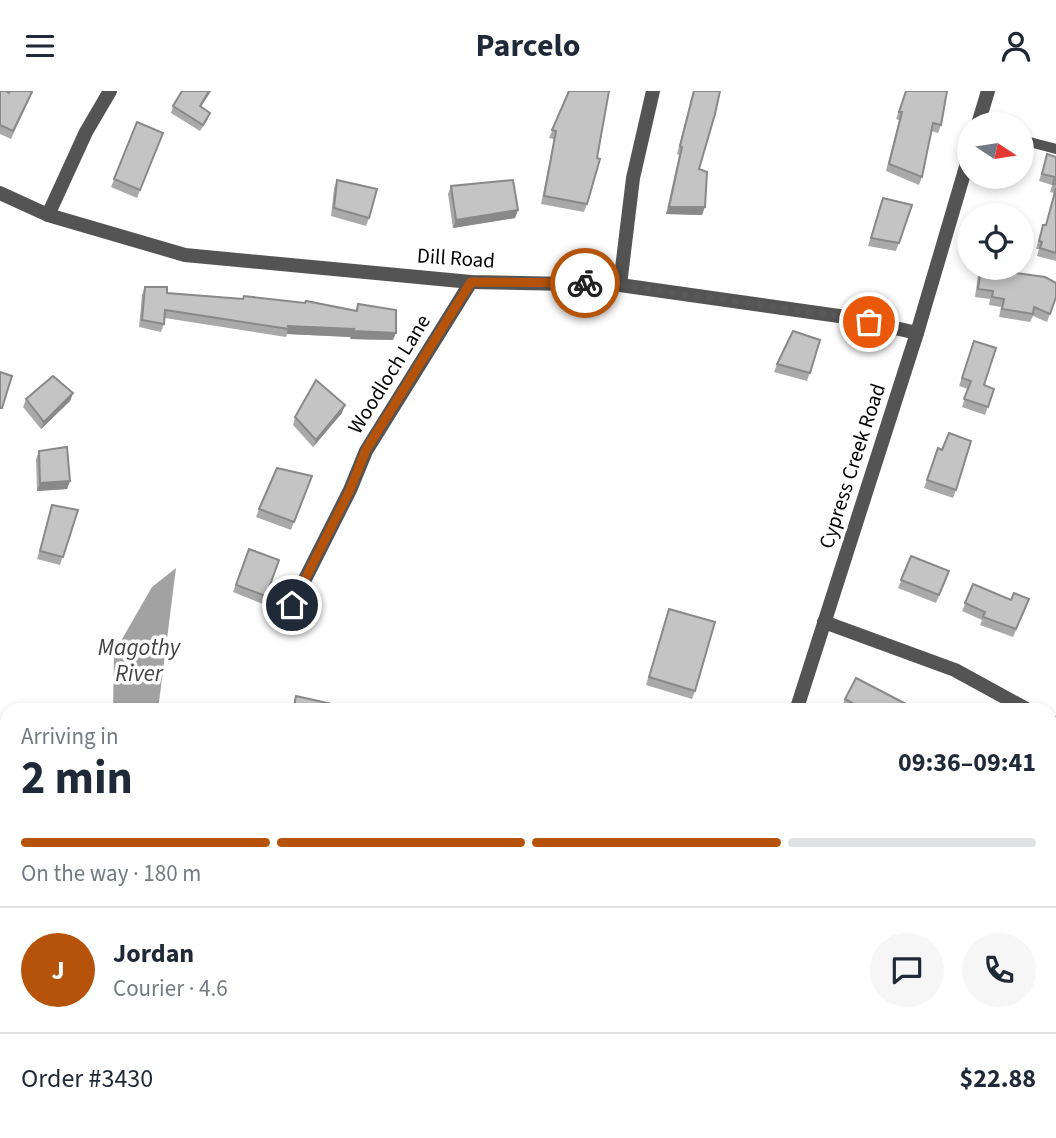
<!DOCTYPE html>
<html lang="en">
<head>
<meta charset="utf-8">
<style>
  body { margin:0; font-family:"Source Sans 3",sans-serif; background:#f6f6f7; color:#1f2937; height:100vh; display:flex; flex-direction:column; font-size:26px; white-space:nowrap }
  * { box-sizing:border-box; margin:0 }
  p { font-size:23px; color:#747a83 }
  .icon { flex:none; width:38px; height:38px; fill:none; stroke:currentColor; stroke-width:2; stroke-linecap:round; stroke-linejoin:round }
  .map { position:relative; flex:1; overflow:hidden }
  .panel { position:absolute; left:0px; top:612px; width:1057px; height:436px; display:flex; flex-direction:column; background:#fff; border-radius:21px 21px 0 0; box-shadow:0 4px 10px #0003 }
  .panel>* { flex:none }
  .needle { width:46px; rotate:102deg }
  .buttons { position:absolute; left:957px; top:21px; display:grid; gap:14px }
  .buttons a { display:grid; place-items:center; width:77px; height:77px; border-radius:50%; background:#fff; box-shadow:0 4px 10px #0003; font-size:35px }
  .pin { position:absolute; display:grid; place-items:center; width:60px; height:60px; color:#fff; margin:-30px; border:4px solid #fff; border-radius:50%; box-shadow:0 2px 7px #0007 }
  .courier { position:absolute; display:grid; place-items:center; width:70px; height:70px; margin:-35px; border:5px solid #b45309; border-radius:50%; background:#fff; color:#222; box-shadow:0 2px 9px #0007 }
  .head em { font-style:normal; font-weight:700 }
  .head div { display:flex; flex-direction:column-reverse }
  .head { display:flex; align-items:center; justify-content:space-between; height:119px; padding:0 21px }
  h1 { font-size:46px; font-weight:700; line-height:52px }
  .bar { display:grid; grid-template-columns:repeat(4,1fr); gap:10px 7px; align-content:center; height:84px; padding:0 21px }
  .bar i { height:9px; border-radius:5px; background:#e0e1e3 }
  .bar .selected { background:#b45309 }
  .bar p { grid-column:span 4 }
  .line { display:flex; align-items:center; gap:18px; padding:0 21px; border-top:2px solid #e0e1e3 }
  .line div { flex:1 }
  .round { display:grid; place-items:center; flex:none; width:74px; height:74px; border-radius:37px; background:#f6f6f7 }
  header { display:flex; justify-content:space-between; align-items:center; height:91px; padding:0 21px; background:#fff; font-size:32px; font-weight:700 }
  .map>svg:first-child { display:block }
</style>
</head>
<body>
<header><svg class="icon" aria-label="menu" viewBox="0 0 24 24"><path d="M4 6h16M4 12h16M4 18h16"/></svg>Parcelo<svg class="icon" aria-label="person" viewBox="0 0 24 24"><circle cx="12" cy="8" r="4"/><path d="M4 21q1-7 8-7t8 7"/></svg></header>
<div class="map">
<svg width="1056" height="1047" viewBox="0 0 1056 1047">
  <rect width="100%" height="100%" fill="#fff"/>
  <g fill="#a2a2a2">
    <path d="M176,477L158,619H113L114,562L152,496Z"/>
    <path d="M7,910L8,1041L6,1047H0V919Z"/>
  </g>
  <g fill="none" stroke-linecap="round" stroke-linejoin="round">
    <path stroke="#545454" stroke-width="10" d="M1022,49L1056,58"/>
    <g stroke="#545454" stroke-width="14">
      <path d="M978,33L988,0"/>
      <path d="M0,102L48,124L185,164L471,191L620,194L846,226L917,242"/>
      <path d="M48,124L86,41L110,0"/>
      <path d="M620,194L633,87L653,0"/>
      <path d="M292,514L350,399L366,360L471,191"/>
      <path d="M824,531L955,579L1030,620"/>
      <path d="M796,620L917,242L970,62"/>
      <path d="M1050,630L1056,633"/>
      <path d="M1050,802L1056,806"/>
      <path d="M349,1041L365,1047"/>
      <path d="M736,1041L751,1047"/>
      <path d="M132,1047L136,1041"/>
      <path d="M649,1047L651,1041"/>
    </g>
  </g>
  <g fill="#a9a9a9">
    <path d="M0,0L9,2L29,9L11,48L0,43Z"/>
    <path d="M182,0H211L201,16L208,28L200,40L171,22L173,15Z"/>
    <path d="M569,0L587,113L584,121L541,113L554,48L549,47Z"/>
    <path d="M693,0H720L699,78L702,124L666,123L679,64L677,63Z"/>
    <path d="M906,0L941,34L938,42L931,40L922,86L919,94L886,80L899,29L896,28Z"/>
    <path d="M137,31L163,42L137,107L111,96Z"/>
    <path d="M1047,63L1056,66V170L1037,165L1039,158H1036L1043,134H1046L1054,102L1050,101L1052,94L1039,90Z"/>
    <path d="M337,89L369,127L366,135L331,125L334,97Z"/>
    <path d="M451,95L518,119L515,127L453,137L448,103Z"/>
    <path d="M912,114L896,160L868,155L880,115Z"/>
    <path d="M981,177L1056,206L1047,231L1033,225L1030,231L999,226L1001,216L989,214L990,208L975,206L978,184Z"/>
    <path d="M145,196L167,202L243,208L244,205L356,220L358,213L393,249L350,248L351,246L287,243L286,246L165,227L164,233L161,241L139,236L142,204Z"/>
    <path d="M820,249L807,290L774,281L777,273Z"/>
    <path d="M974,250L984,294L994,298L985,324L962,316L968,298L959,295Z"/>
    <path d="M73,302L70,310L41,338L23,316L26,308Z"/>
    <path d="M342,322L313,356L293,334L295,326Z"/>
    <path d="M938,357L942,359L956,399L953,407L924,397Z"/>
    <path d="M39,360L70,390L67,398L37,400L36,368Z"/>
    <path d="M312,385L291,439L256,426L259,418Z"/>
    <path d="M52,414L78,419L60,474L37,468Z"/>
    <path d="M249,458L279,469L263,513L233,501Z"/>
    <path d="M911,465L949,480L936,512L898,497Z"/>
    <path d="M973,493L1026,516L1013,546L980,534L982,529L962,520Z"/>
    <path d="M669,518L695,600L692,608L646,594Z"/>
    <path d="M845,608L908,614L906,620H850L842,615Z"/>
    <path d="M61,1041H102L110,1047H59Z"/>
    <path d="M858,1041H954L952,1047H873Z"/>
  </g>
  <g fill="#898989">
    <path d="M209,0H211L197,21L200,15Z"/>
    <path d="M669,116H705L702,124L666,123Z"/>
    <path d="M518,119L515,127L453,137L456,129Z"/>
    <path d="M288,235L354,238L351,246L287,243Z"/>
    <path d="M353,240L396,242L393,249L350,248Z"/>
    <path d="M73,302L70,310L41,338L44,331Z"/>
    <path d="M345,314L342,322L313,356L316,349Z"/>
    <path d="M70,390L67,398L37,400L40,392Z"/>
  </g>
  <g fill="#c4c4c4" stroke="#898989" stroke-width="2">
    <path d="M0,0H6L9,2L10,0H30L32,1L13,40L0,34Z"/>
    <path d="M182,0H209L200,15L210,22L203,34L173,15Z"/>
    <path d="M569,0H609L597,67L600,68L587,113L544,105L556,40L552,39Z"/>
    <path d="M694,0H720L715,23L699,78L707,81L705,116H669L682,56L680,55Z"/>
    <path d="M906,0H947L941,34L933,32L922,86L889,73L902,21H899Z"/>
    <path d="M137,31L163,42L140,99L114,88Z"/>
    <path d="M1047,63L1056,66V93H1053L1055,86L1042,83Z"/>
    <path d="M337,89L377,98L369,127L334,117Z"/>
    <path d="M513,89L518,119L456,129L451,95Z"/>
    <path d="M1056,97V162L1040,157L1042,151L1039,150L1043,134H1046Z"/>
    <path d="M883,107L912,114L899,152L871,147Z"/>
    <path d="M981,177L1045,186L1056,192V206L1050,223L1034,216L1033,223L1002,218L1004,208L992,206L993,200L978,198Z"/>
    <path d="M145,196H167V202L243,208L244,205L305,212L306,210L357,220L358,213L396,219V242L353,240L354,238L288,235L289,238L165,219L164,233L142,229Z"/>
    <path d="M793,240L820,249L810,282L777,273Z"/>
    <path d="M974,250L996,257L984,294L994,298L988,316L964,308L971,290L962,287Z"/>
    <path d="M0,281L12,285L2,317H0Z"/>
    <path d="M53,285L73,302L44,331L26,308Z"/>
    <path d="M316,289L345,314L316,349L295,326Z"/>
    <path d="M949,342L971,350L956,399L927,389L938,357L942,359Z"/>
    <path d="M67,356L70,390L40,392L39,360Z"/>
    <path d="M277,377L312,385L294,431L259,418Z"/>
    <path d="M52,414L78,419L63,466L40,460Z"/>
    <path d="M249,458L279,469L266,505L236,494Z"/>
    <path d="M911,465L949,480L939,504L901,489Z"/>
    <path d="M973,493L1011,509L1014,502L1029,508L1016,538L983,526L985,521L965,512Z"/>
    <path d="M669,518L715,531L695,600L649,586Z"/>
    <path d="M856,587L908,614L905,620H867L845,608Z"/>
    <path d="M296,605L363,620H293Z"/>
    <path d="M1050,680L1056,682V702L1053,709L1050,707Z"/>
    <path d="M62,1041H102L111,1047H68Z"/>
    <path d="M881,1041H954L952,1047H890V1045Z"/>
  </g>
  <g fill="none" stroke-linecap="round" stroke-linejoin="round">
    <path stroke="#595959" stroke-width="7" stroke-dasharray="0 12.6" d="M585,192L620,194L846,226L869,231"/>
    <path stroke="#b45309" stroke-width="9" d="M292,514L350,399L366,359L471,191L585,192"/>
  </g>
  <g text-anchor="middle" dominant-baseline="central" stroke-width="7" stroke-linejoin="round" paint-order="stroke">
    <g font-size="21" fill="#000" stroke="#fff">
      <text transform="translate(456 167) rotate(4)">Dill Road</text>
      <text transform="translate(389 283) rotate(-58)">Woodloch Lane</text>
      <text transform="translate(852 375) rotate(-72)">Cypress Creek Road</text>
    </g>
    <g font-size="23" font-style="italic" fill="#434343" stroke="#fff">
      <text x="139" y="556">Magothy<tspan x="139" dy="26">River</tspan></text>
    </g>
  </g>
</svg>
<div class="buttons">
<a><svg class="needle" viewBox="-14 -14 28 28"><path d="M0-13l5 13h-10z" fill="#e53935"/><path d="M0 13l5-13h-10z" fill="#747a83"/></svg></a>
<a><svg class="icon" aria-label="locate" viewBox="0 0 24 24"><circle cx="12" cy="12" r="6"/><path d="M12 2v4M12 18v4M2 12h4M18 12h4"/></svg></a>
</div>
<div class="pin" style="left:869px;top:231px;background:#ea580c"><svg class="icon" aria-label="bag" viewBox="0 0 24 24"><path d="M5 8h14l-1 12H6zM9 8a3 3 0 0 1 6 0"/></svg></div>
<div class="pin" style="left:292px;top:514px;background:#1f2937"><svg class="icon" aria-label="home" viewBox="0 0 24 24"><path d="M3 11l9-7 9 7M6 9v11h12V9"/></svg></div>
<div class="courier" style="left:585px;top:192px"><svg class="icon" aria-label="bike" viewBox="0 0 24 24"><circle cx="6" cy="16" r="4"/><circle cx="18" cy="16" r="4"/><path d="M6 16l4-8h5l3 8M10 8l3 8H6M13 5h3"/></svg></div>
<section class="panel">
<div class="head"><div><h1>2 min</h1><p>Arriving in</p></div><em>09:36–09:41</em></div>
<div class="bar"><i class="selected"></i><i class="selected"></i><i class="selected"></i><i></i><p>On the way · 180 m</p></div>
<div class="line" style="height:126px"><b class="round" style="background:#b45309;color:#fff">J</b><div><b>Jordan</b><p>Courier · 4.6</p></div><a class="round"><svg class="icon" aria-label="chat" viewBox="0 0 24 24"><path d="M4 5h16v11H9l-5 4z"/></svg></a><a class="round"><svg class="icon" aria-label="phone" viewBox="0 0 24 24"><path d="M5 4h4l2 5-3 2q2 4 5 5l2-3 5 2v4C11 20 4 13 5 4z"/></svg></a></div>
<div class="line" style="height:91px"><div>Order #3430</div><b>$22.88</b></div>
</section>
</div>
</body>
</html>
